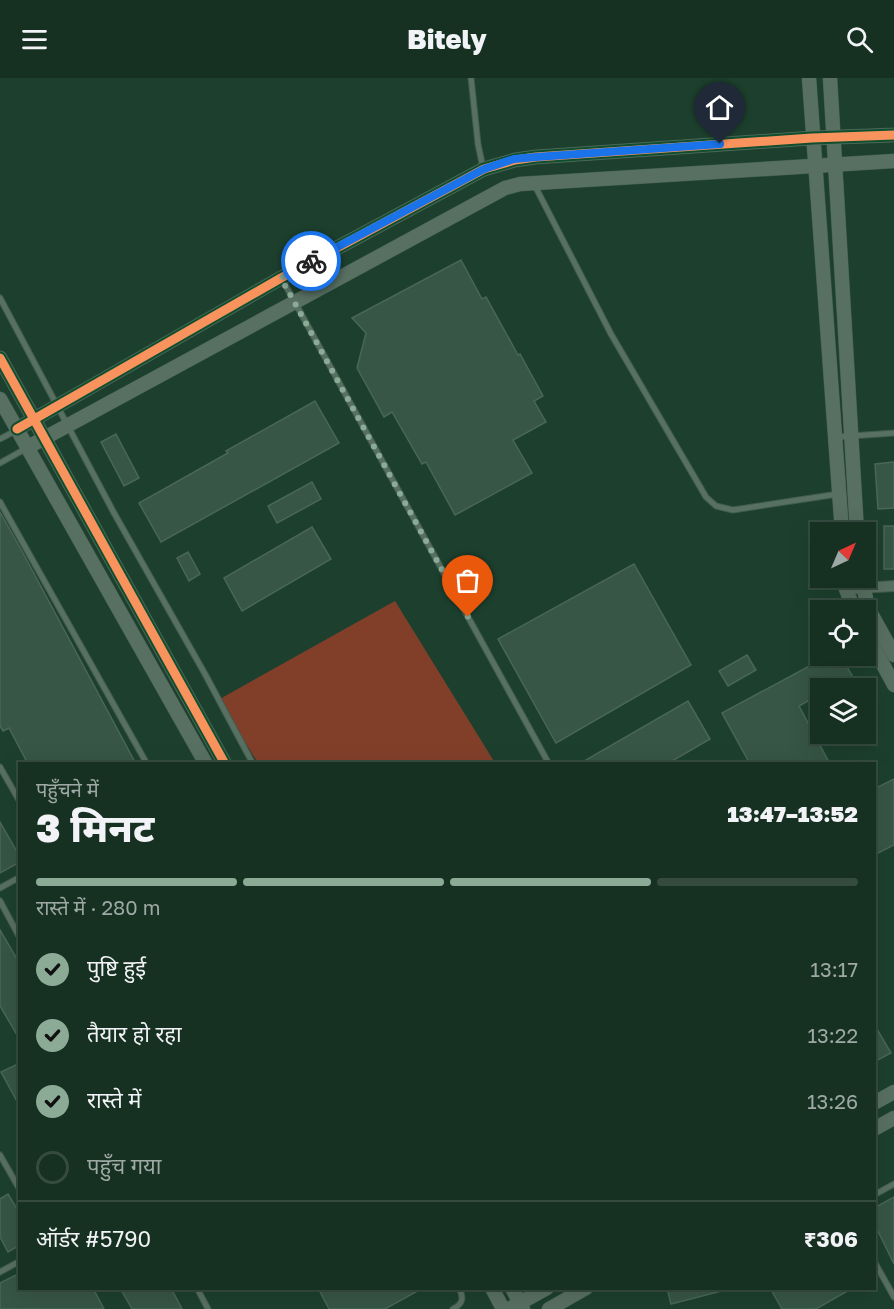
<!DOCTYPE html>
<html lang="hi">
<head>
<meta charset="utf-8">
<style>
  body { margin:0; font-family:"Golos Text","Noto Sans Devanagari",sans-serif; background:#1f382a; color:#f1f3f6; height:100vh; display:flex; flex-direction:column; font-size:22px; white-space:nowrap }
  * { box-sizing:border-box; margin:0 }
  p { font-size:20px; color:#9ea9a5 }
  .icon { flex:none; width:33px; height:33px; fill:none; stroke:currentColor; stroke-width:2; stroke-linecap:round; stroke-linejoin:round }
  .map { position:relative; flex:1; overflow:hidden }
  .panel { position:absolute; left:18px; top:684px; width:858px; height:528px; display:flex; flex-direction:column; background:#163022; border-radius:0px; box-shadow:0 6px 24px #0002,0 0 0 2px #354b40 }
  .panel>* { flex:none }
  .needle { width:39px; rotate:44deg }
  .controls { position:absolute; left:810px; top:444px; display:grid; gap:12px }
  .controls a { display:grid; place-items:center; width:66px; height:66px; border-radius:0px; background:#163022; box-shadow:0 6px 24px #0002,0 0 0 2px #354b40; font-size:30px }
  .pin { position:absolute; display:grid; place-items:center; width:51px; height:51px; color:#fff; margin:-62px -26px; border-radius:50% 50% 50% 0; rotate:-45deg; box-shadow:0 0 6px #0007 }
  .pin .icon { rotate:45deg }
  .courier { position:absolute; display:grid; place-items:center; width:60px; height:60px; margin:-30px; border:4px solid #1a73e8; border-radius:50%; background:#fff; color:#222; box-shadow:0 2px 8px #0007 }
  .head em { font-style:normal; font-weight:800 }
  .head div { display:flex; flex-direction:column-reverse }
  .head { display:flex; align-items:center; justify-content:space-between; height:102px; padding:0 18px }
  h1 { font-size:39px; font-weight:800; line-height:45px }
  .bar { display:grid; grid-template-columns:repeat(4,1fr); gap:9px 6px; align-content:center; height:72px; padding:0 18px }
  .bar i { height:8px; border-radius:4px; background:#354b40 }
  .bar .current { background:#8bab97 }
  .bar p { grid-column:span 4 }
  .line { display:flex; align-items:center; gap:15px; padding:0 18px; border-top:2px solid #354b40 }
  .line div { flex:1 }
  ol { padding:0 18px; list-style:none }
  li { display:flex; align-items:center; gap:18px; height:66px }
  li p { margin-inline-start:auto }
  li .icon { padding:6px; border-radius:50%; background:#8bab97; color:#111; stroke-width:4 }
  li:last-child { color:#9ea9a5 }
  li i { width:33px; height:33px; border:3px solid #354b40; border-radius:50% }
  header { display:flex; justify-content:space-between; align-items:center; height:78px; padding:0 18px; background:#163022; font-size:27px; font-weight:800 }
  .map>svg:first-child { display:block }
</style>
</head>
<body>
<header><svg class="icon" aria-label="menu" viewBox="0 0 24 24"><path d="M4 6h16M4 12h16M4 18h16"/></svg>Bitely<svg class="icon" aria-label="search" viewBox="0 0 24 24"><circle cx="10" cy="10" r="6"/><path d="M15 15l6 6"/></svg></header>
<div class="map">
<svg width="894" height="1231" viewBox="0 0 894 1231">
  <rect width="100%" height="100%" fill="#1d402e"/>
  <path fill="#813f2a" d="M395,523L495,685H258L218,622Z"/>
  <g fill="#375645" stroke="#4a6656" stroke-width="1.5">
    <path d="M461,182L482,221L486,219L518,277L520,276L543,318L534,323L546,344L513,362L532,395L455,437L426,384L422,386L392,334L384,339L357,290L366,255L352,240Z"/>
    <path d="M315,323L339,365L161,464L139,425L228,375L226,373Z"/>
    <path d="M116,356L139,400L124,408L101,364Z"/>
    <path d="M894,384V430L878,431L875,386Z"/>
    <path d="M312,404L321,421L277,445L268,428Z"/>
    <path d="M0,434L23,475L136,686H28L9,650L3,653L0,648Z"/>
    <rect x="884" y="448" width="10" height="43"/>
    <path d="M312,449L331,481L242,533L224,500Z"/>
    <path d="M188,474L200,496L189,503L177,480Z"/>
    <path d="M634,486L691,587L556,665L498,561Z"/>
    <path d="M747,577L756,592L728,608L719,593Z"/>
    <path d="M828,578H841L859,610H820V616L799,628L830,686H750L722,635Z"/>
    <path d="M688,623L710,661L667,686H579Z"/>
    <path d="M894,701V767L874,777V711Z"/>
    <path d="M0,744L20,779V784L0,795Z"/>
    <path d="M0,852L20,886V962L0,928Z"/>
    <path d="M874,946L891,975L874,984Z"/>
    <path d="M20,985V1029L1,994Z"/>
    <path d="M8,1116L20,1136V1167L8,1174L0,1159V1121Z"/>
    <path d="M894,1119V1186L874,1145V1130Z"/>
    <path d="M20,1195V1210H93L104,1231H0V1205Z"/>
    <path d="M120,1210H171L182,1231H132Z"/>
    <path d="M318,1210H423L385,1231H329Z"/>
    <path d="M681,1210H722V1213L671,1226L668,1214Z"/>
    <path d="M770,1210H853L816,1231H782Z"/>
  </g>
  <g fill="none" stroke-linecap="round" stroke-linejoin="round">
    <defs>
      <g id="service">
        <path d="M471,0L478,66L483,90"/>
        <path d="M534,106L611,256L706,419L716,428L733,432L838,416"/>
        <path d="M282,201L549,686"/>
        <path d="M0,220L114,435L205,596L253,686"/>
        <path d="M837,359L894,355"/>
        <path d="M0,361L17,352"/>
        <path d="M0,385L27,370"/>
        <path d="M0,424L147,686"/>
        <path d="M0,689L20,724"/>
        <path d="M0,810L20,799"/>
        <path d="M0,823L20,860"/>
        <path d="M0,1077L20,1112"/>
        <path d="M874,1117L894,1106"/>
        <path d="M874,1183L894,1219"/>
        <path d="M0,1194L20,1183"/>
        <path d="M197,1210L208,1231"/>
        <path d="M453,1231C463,1226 464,1220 459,1210"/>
      </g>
      <path id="minor" d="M846,511L894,508"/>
      <g id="tertiary">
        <path d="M809,0L842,454"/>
        <path d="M830,0L857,454"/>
        <path d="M0,280L225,686"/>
        <path d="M0,321L206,686"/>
        <path d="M17,351L281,200L484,91L515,82L536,79L812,60L894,57"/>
        <path d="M28,369L505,110L520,106L894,83"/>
        <path d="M845,500L846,511L854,532"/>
        <path d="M861,500L869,532L894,577"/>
        <path d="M866,555L894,607"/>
        <path d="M874,1025L894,1014"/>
        <path d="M874,1051L894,1040"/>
        <path d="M492,1210L503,1231"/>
        <path d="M512,1210L523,1231"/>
        <path d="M509,1231L547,1210"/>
        <path d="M549,1231L586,1210"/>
      </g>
    </defs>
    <use href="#service" stroke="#405b4c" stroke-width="7"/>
    <use href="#minor" stroke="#405b4c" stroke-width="12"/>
    <use href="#tertiary" stroke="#405b4c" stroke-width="15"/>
    <use href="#service" stroke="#587062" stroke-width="5"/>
    <use href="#minor" stroke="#587062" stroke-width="10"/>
    <use href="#tertiary" stroke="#587062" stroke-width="14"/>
    <defs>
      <g id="cycleway">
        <path d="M0,280L225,686"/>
        <path d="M17,351L281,200L484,91L515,82L536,79L812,60L894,57"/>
      </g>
    </defs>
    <use href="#cycleway" stroke="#0f4e2e" stroke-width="13"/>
    <use href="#cycleway" stroke="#f8935d" stroke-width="9"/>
  </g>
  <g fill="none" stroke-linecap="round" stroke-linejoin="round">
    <path stroke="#8bab97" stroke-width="6" stroke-dasharray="0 10.8" d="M311,183L281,200L468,539"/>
    <path stroke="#1a73e8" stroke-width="8" d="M311,183L484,91L514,81L536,79L720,66"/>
  </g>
</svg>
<div class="controls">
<a><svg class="needle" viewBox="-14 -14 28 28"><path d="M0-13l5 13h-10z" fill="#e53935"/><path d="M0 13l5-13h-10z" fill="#9ea9a5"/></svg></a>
<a><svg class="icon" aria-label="locate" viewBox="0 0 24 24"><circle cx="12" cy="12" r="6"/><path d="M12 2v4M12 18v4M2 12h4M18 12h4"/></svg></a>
<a><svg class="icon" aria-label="layers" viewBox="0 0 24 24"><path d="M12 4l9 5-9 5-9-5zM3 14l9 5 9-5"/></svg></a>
</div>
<div class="pin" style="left:468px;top:539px;background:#ea580c"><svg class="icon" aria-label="bag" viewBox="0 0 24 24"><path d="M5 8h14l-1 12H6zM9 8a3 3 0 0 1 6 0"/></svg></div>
<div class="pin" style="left:720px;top:66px;background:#1f2937"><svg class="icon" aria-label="home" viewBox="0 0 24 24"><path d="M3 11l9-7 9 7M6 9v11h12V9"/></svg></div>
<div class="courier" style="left:311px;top:183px"><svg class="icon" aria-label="bike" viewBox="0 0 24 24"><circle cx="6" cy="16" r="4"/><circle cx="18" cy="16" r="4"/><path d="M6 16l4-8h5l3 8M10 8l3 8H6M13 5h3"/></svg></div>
<section class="panel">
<div class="head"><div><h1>3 मिनट</h1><p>पहुँचने में</p></div><em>13:47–13:52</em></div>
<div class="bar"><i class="current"></i><i class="current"></i><i class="current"></i><i></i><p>रास्ते में · 280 m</p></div>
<ol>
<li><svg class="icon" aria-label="check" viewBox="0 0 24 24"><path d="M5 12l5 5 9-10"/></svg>पुष्टि हुई<p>13:17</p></li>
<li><svg class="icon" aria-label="check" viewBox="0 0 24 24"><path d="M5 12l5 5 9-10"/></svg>तैयार हो रहा<p>13:22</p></li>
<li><svg class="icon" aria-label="check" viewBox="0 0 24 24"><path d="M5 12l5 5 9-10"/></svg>रास्ते में<p>13:26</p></li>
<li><i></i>पहुँच गया</li>
</ol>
<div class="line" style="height:78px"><div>ऑर्डर #5790</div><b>₹306</b></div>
</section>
</div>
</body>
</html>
